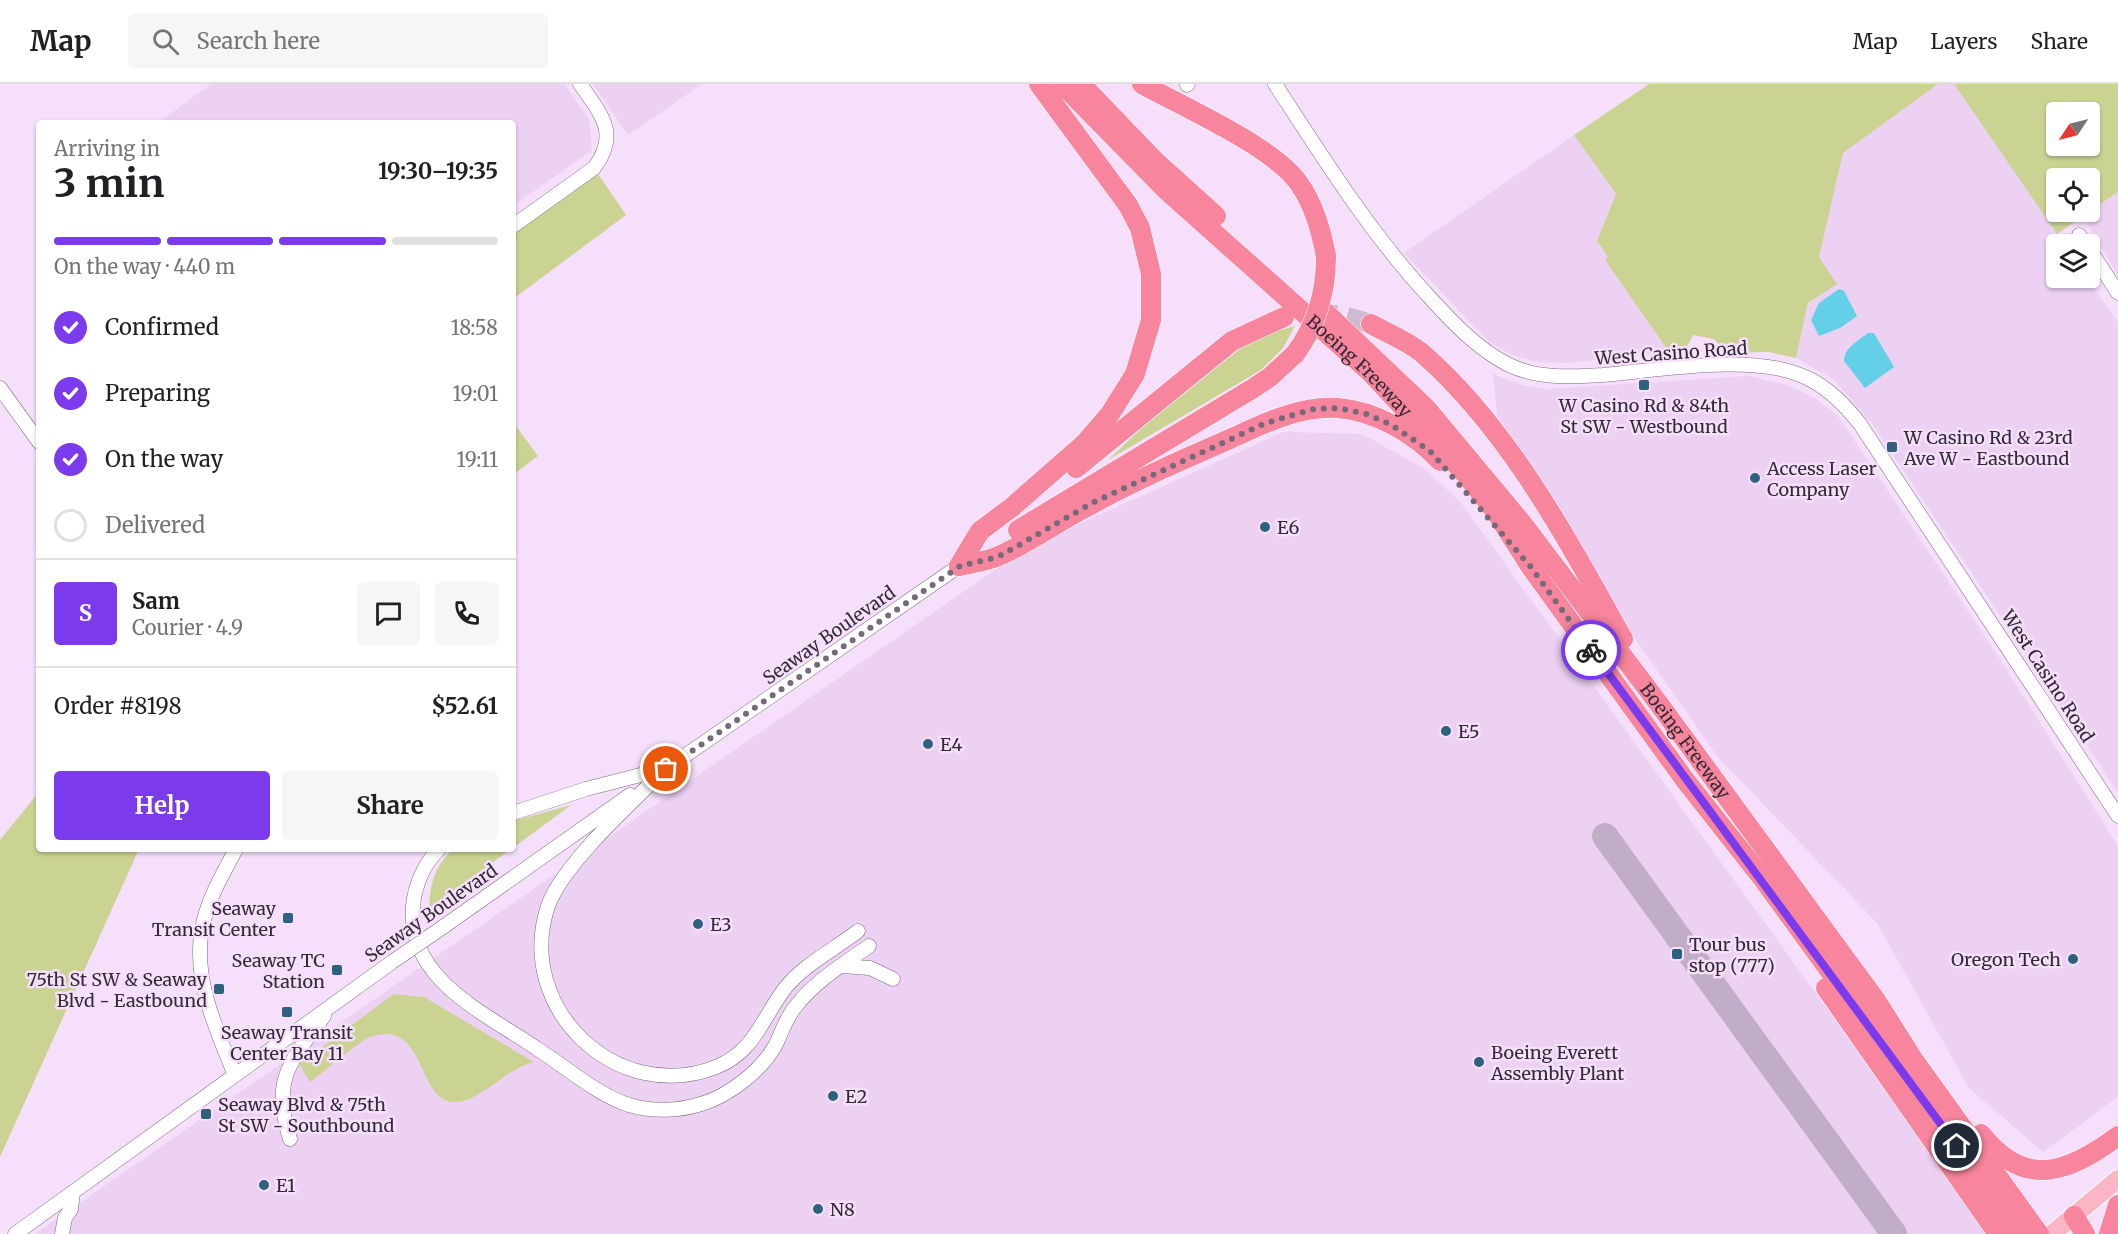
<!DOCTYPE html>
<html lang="en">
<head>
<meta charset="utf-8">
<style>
  body { margin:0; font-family:Merriweather,serif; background:#f6f6f6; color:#202124; height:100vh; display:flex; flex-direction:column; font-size:22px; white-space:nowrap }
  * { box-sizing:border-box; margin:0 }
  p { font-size:20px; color:#757577 }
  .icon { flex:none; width:33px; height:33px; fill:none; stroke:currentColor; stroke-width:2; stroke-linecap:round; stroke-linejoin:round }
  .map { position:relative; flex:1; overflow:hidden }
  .panel { position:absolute; left:36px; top:36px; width:480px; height:732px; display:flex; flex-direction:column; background:#fff; border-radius:6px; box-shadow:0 2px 4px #0004 }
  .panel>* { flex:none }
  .needle { width:39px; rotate:235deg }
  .tools { position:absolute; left:2046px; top:18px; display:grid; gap:12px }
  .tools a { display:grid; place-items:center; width:54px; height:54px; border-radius:6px; background:#fff; box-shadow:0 2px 4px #0004; font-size:30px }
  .pin { position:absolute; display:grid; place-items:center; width:51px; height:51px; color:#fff; margin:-26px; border:3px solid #fff; border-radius:50%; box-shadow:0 2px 6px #0007 }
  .courier { position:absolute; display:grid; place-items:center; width:60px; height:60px; margin:-30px; border:4px solid #7c3aed; border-radius:50%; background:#fff; color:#222; box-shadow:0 2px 8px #0007 }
  .head em { font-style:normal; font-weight:700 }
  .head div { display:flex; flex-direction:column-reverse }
  .head { display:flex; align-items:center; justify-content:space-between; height:102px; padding:0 18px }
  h1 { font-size:39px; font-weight:700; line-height:45px }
  .bar { display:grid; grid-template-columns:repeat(4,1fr); gap:9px 6px; align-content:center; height:72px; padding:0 18px }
  .bar i { height:8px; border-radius:4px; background:#e0e0e0 }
  .bar .active { background:#7c3aed }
  .bar p { grid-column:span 4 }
  .line { display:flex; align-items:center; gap:15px; padding:0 18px; border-top:2px solid #e0e0e0 }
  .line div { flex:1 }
  .round { display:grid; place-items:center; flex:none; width:63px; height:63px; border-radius:6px; background:#f6f6f6 }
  ol { padding:0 18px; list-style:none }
  li { display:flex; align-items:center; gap:18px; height:66px }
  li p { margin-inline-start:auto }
  li .icon { padding:6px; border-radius:50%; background:#7c3aed; color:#fff; stroke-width:4 }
  li:last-child { color:#757577 }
  li i { width:33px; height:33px; border:3px solid #e0e0e0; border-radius:50% }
  .button { display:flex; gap:12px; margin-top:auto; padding:12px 18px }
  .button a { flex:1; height:69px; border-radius:6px; background:#7c3aed; color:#fff; font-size:24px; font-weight:700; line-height:69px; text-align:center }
  .button a+a { background:#f6f6f6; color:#202124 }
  header { display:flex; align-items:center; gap:36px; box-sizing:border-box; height:84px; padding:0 30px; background:#fff; border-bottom:2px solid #e0e0e0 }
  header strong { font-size:28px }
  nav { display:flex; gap:33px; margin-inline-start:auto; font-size:21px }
  .search { width:420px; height:54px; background:#f6f6f6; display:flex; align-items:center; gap:15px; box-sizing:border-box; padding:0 21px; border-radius:6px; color:#757577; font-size:22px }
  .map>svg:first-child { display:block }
</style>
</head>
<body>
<header>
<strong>Map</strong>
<div class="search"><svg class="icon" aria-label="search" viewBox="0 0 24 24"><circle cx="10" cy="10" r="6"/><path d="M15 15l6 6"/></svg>Search here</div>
<nav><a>Map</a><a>Layers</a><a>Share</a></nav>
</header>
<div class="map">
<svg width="2118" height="1150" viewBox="0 0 2118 1150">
  <rect width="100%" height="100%" fill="#f5dffb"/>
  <g fill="#ecd1f3">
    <path d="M211,0H564L589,35L592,66L513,122V39H158Z"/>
    <path d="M593,0H702L628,51Z"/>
    <path d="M1938,0H1954L2064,160H2056V194H2087L2118,239V708L1872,340L1833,295L1796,274L1843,68Z"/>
    <path d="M1574,51L1616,110L1597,157L1608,173L1605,176L1669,268L1566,279L1540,278L1515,272L1490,259L1404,169Z"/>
    <path d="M2118,108V191L2083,133Z"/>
    <path d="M1493,290L1523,301L1546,305L1749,292L1788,301L1816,315L1838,332L1998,572L2118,762V1013L2043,1068L1969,1004L1877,839L1717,672L1627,543L1497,331Z"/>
    <path d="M1283,348L1362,350L1425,385L1461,419L1990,1150H35L1028,463Z"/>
  </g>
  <g fill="#cbd393" fill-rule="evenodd">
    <path d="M1649,0H1938L1843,69L1819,173L1837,200L1808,219L1796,274L1769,268L1726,269L1714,255L1693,251L1684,268H1669L1605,176L1608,173L1597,157L1616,110L1574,51Z"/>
    <path d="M1954,0H2118V108L2057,150ZM2056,28H2090V62H2056ZM2056,94H2090V128H2056Z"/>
    <path d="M594,84L626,131L513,215V145Z"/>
    <path d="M1295,242L1283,264L1261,286L1108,376L1144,342L1241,264L1267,250Z"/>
    <path d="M513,338L538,372L513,391Z"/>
    <path d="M39,708V765H139L0,1073V756Z"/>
    <path d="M571,721L513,764V737Z"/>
    <path d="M453,765H511L429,825C430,800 434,783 453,765Z"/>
    <path d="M394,910L424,913L534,978C506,984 480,1019 454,1018C417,1017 426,936 373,952C359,956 324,988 310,998L299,980Z"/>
  </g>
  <g fill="#64d0e7">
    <path d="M1839,205L1844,207L1857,232L1840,244L1819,252L1811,236L1819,219Z"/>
    <path d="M1868,249H1874L1894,283L1865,304L1844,277C1844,264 1858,257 1868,249Z"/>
  </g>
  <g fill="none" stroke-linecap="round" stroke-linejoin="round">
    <path stroke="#c1aec6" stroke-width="26" d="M1605,752L1894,1150"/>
    <path stroke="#cebbd3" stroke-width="20" stroke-dasharray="20 10" stroke-linecap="butt" d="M1317,229L1344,232L1371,240"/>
    <defs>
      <g id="minor">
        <path d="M1275,0C1324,75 1371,151 1433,217C1455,241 1479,266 1509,281C1538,295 1572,293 1603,291C1660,286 1754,269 1805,293C1828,303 1845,321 1860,340L2118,732"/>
        <path d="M1187,1L1188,0"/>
        <path d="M513,142L594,84C620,50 601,30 580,0"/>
        <path d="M2079,151L2085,160"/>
        <path d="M2090,166L2118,209"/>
        <path d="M0,304L39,358"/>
        <path d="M666,685C633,717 563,780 548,822C514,924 617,1022 716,983C755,968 763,932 786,903C805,880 835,865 858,847"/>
        <path d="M660,689L959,482"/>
        <path d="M513,729L586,705L664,685"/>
        <path d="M439,765C424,780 415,801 413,822C406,895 485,929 536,964C566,983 596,1010 629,1021C652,1028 679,1027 701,1020C729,1012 764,985 777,958C783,945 786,934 796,922C815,897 844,880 869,862"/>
        <path d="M443,843L630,711"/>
        <path d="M842,882L870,884L893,895"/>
        <path d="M235,991C215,943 190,889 204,836C210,811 224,788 236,765"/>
        <path d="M290,1055C271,996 290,978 324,932"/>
        <path d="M15,1150L392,878"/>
        <path d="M62,1150L65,1134L71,1125L73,1108"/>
      </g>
      <path id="major" d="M2052,1150L2118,1095"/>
      <g id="highway">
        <path id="s1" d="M1062,0L1166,106L1369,287L1467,392L1495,427L1530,482L1685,696L1763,795L2021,1150"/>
        <path d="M1081,0L1155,77L1216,132"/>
        <path d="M1142,0C1183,23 1272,62 1298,98C1314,120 1321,147 1326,172"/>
        <path id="s2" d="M1326,229L1426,324L1522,439L1659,620L1877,918L1913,975L2039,1150"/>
        <path d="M1371,240C1387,249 1407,257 1422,269C1509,345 1567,455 1623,555"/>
        <path d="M1076,384L1232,257L1284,233"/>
        <path d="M1018,446L1252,305L1270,293L1295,270"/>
        <path d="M959,482C972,479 987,477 999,472C1032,457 1062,435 1094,419C1138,395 1184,375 1230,355C1263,340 1300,321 1338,324C1376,327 1415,350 1440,377"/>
        <path d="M959,482L980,447L1011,424L1084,360L1110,330L1135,290L1151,236V190L1140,144L1128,121L1039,0"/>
        <path d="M1826,904L1998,1150"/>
        <path d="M1981,1050C2025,1106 2068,1089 2118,1052"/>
        <path d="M2074,1132L2085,1150"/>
        <path d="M2109,1150L2118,1121"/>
      </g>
    </defs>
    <use href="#minor" stroke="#7d6a82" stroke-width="15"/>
    <use href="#major" stroke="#fff" stroke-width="20"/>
    <use href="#highway" stroke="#fff" stroke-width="21"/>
    <use href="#minor" stroke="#fff" stroke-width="14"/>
    <use href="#major" stroke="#fab6c4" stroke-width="18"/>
    <use href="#highway" stroke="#f6859d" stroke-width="20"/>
    <defs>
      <path id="minor-bridge" d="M392,878L443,843"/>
      <path id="highway-bridge" d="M1295,270C1317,240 1326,209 1326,172"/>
    </defs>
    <use href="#minor-bridge" stroke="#7d6a82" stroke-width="15" stroke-linecap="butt"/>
    <use href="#highway-bridge" stroke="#fff" stroke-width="21" stroke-linecap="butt"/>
    <use href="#minor-bridge" stroke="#fff" stroke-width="14"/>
    <use href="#highway-bridge" stroke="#f6859d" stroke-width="20"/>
  </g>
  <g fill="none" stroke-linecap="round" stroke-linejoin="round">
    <path stroke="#76697a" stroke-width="6" stroke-dasharray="0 10.8" d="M666,685L960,482L998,473L1094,418L1266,339L1314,325L1338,324L1366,330L1390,340L1430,367L1530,482L1591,566"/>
    <path stroke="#7c3aed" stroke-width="8" d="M1591,566L1957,1062"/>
  </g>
  <g fill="#2d617e" stroke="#f5dffb" stroke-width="2">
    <rect x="1638" y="295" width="12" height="12" rx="3"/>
    <rect x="1886" y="357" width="12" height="12" rx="3"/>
    <circle cx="1755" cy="394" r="6"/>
    <circle cx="1265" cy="443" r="6"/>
    <circle cx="1446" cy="647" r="6"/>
    <circle cx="928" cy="660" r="6"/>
    <rect x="282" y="828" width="12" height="12" rx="3"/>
    <circle cx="698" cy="840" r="6"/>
    <rect x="1671" y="864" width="12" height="12" rx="3"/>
    <circle cx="2073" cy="875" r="6"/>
    <rect x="331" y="880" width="12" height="12" rx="3"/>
    <rect x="213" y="899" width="12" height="12" rx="3"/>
    <rect x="281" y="922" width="12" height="12" rx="3"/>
    <circle cx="1479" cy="978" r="6"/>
    <circle cx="833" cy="1012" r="6"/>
    <rect x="200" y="1024" width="12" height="12" rx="3"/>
    <circle cx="264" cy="1101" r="6"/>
    <circle cx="818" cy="1125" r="6"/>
  </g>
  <g text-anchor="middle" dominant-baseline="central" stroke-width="5" stroke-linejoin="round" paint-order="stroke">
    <g font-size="18" fill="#322a35" stroke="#f5dffb">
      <text transform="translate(1671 269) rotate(-4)">West Casino Road</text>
      <text stroke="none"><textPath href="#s1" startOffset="410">Boeing Freeway</textPath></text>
      <text transform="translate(829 551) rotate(-35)">Seaway Boulevard</text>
      <text transform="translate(2048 592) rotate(57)">West Casino Road</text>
      <text stroke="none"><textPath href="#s2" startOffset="560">Boeing Freeway</textPath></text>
      <text transform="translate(431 829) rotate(-35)">Seaway Boulevard</text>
    </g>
    <g font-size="18" fill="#322a35" stroke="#f5dffb" text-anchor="start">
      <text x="1644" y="321" text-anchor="middle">W Casino Rd &amp; 84th<tspan x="1644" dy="21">St SW - Westbound</tspan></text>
      <text x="1904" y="353">W Casino Rd &amp; 23rd<tspan x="1904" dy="21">Ave W - Eastbound</tspan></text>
      <text x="1767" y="384">Access Laser<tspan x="1767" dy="21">Company</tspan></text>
      <text x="1277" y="443">E6</text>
      <text x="1458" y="647">E5</text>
      <text x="940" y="660">E4</text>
      <text x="276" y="824" text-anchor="end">Seaway<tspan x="276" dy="21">Transit Center</tspan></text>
      <text x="710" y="840">E3</text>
      <text x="1689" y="860">Tour bus<tspan x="1689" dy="21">stop (777)</tspan></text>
      <text x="2061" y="875" text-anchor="end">Oregon Tech</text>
      <text x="325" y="876" text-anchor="end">Seaway TC<tspan x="325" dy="21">Station</tspan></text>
      <text x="207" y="895" text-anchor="end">75th St SW &amp; Seaway<tspan x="207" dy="21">Blvd - Eastbound</tspan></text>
      <text x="287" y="948" text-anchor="middle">Seaway Transit<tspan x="287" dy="21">Center Bay 11</tspan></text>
      <text x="1491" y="968">Boeing Everett<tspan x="1491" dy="21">Assembly Plant</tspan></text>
      <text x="845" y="1012">E2</text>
      <text x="218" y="1020">Seaway Blvd &amp; 75th<tspan x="218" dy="21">St SW - Southbound</tspan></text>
      <text x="276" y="1101">E1</text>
      <text x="830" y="1125">N8</text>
    </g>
  </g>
</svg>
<div class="tools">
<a><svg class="needle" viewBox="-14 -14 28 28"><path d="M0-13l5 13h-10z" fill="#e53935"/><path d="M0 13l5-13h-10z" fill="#757577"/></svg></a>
<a><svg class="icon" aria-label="locate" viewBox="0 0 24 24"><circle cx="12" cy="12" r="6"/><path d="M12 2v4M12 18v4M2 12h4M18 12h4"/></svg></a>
<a><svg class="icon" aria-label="layers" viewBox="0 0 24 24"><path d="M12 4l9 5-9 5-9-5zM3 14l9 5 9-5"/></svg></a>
</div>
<div class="pin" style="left:666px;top:685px;background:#ea580c"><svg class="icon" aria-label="bag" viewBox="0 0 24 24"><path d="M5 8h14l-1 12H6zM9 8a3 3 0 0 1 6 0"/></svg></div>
<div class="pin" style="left:1957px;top:1062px;background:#1f2937"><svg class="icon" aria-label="home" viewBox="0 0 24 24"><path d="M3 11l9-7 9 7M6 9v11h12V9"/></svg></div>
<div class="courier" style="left:1591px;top:566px"><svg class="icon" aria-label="bike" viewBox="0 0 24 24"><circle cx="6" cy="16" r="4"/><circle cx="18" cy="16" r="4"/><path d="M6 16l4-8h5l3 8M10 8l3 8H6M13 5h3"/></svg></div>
<section class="panel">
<div class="head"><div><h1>3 min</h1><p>Arriving in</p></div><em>19:30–19:35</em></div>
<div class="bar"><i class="active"></i><i class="active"></i><i class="active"></i><i></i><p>On the way · 440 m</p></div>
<ol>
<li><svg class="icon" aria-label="check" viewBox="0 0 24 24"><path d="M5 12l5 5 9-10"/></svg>Confirmed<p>18:58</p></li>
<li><svg class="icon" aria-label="check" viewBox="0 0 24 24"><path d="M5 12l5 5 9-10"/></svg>Preparing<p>19:01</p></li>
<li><svg class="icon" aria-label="check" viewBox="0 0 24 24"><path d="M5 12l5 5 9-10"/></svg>On the way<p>19:11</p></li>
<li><i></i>Delivered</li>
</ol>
<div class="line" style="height:108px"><b class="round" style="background:#7c3aed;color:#fff">S</b><div><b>Sam</b><p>Courier · 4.9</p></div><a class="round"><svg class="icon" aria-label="chat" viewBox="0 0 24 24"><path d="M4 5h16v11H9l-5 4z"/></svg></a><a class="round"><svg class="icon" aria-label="phone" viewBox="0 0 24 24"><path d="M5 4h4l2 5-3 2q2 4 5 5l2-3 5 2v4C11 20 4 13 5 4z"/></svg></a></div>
<div class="line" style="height:78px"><div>Order #8198</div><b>$52.61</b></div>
<div class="button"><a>Help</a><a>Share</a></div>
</section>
</div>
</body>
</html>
